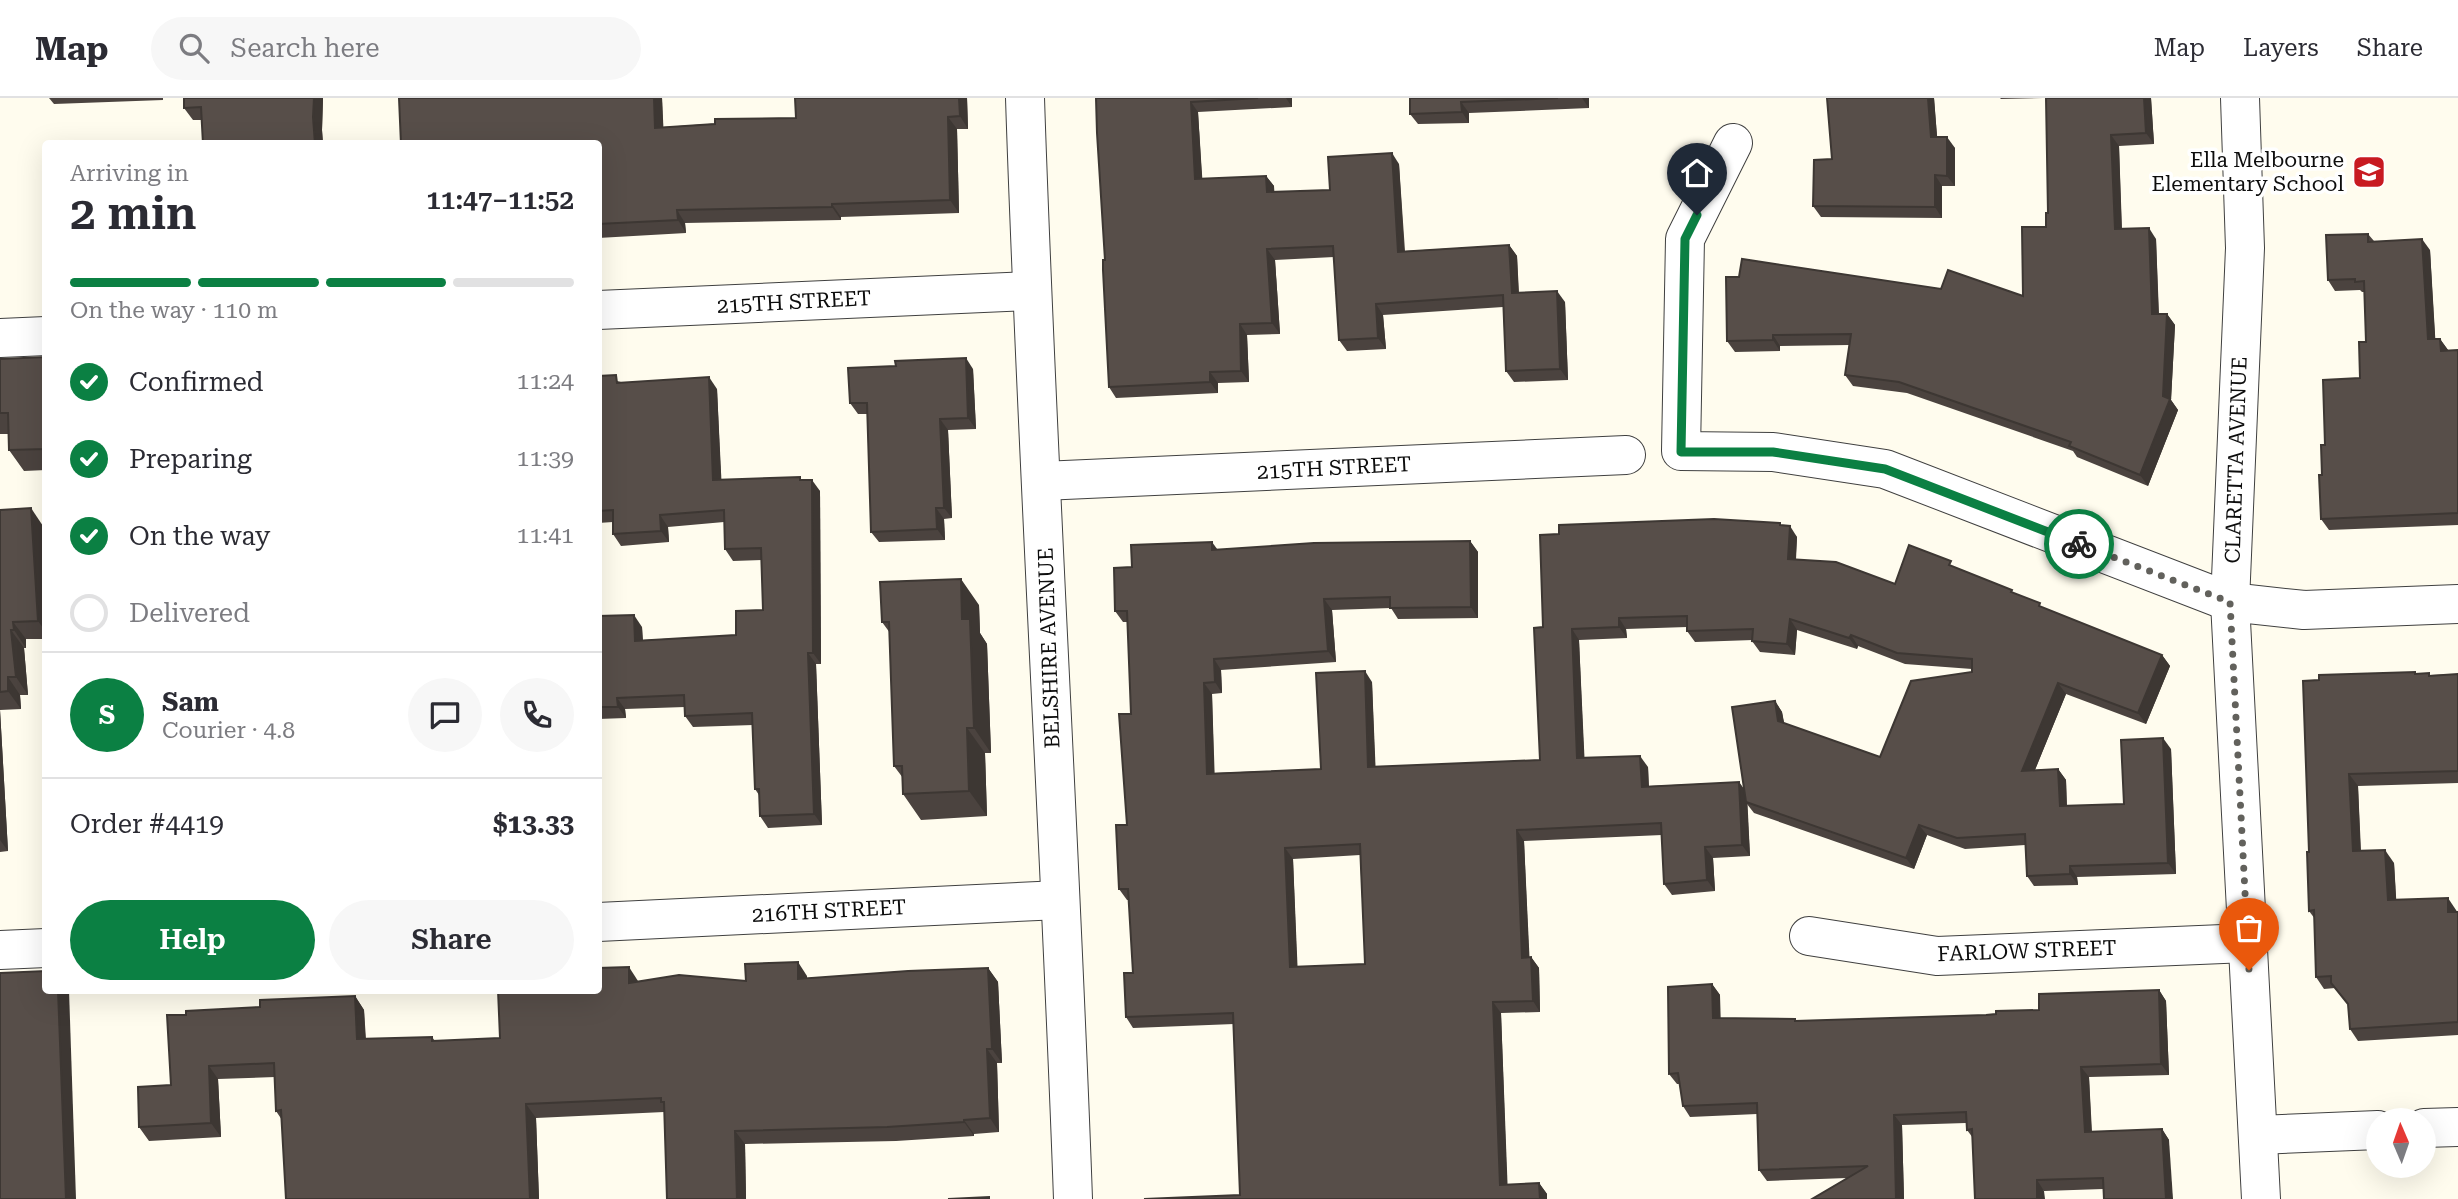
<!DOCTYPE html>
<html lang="en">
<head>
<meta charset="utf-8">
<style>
  body { margin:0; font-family:"Roboto Serif",serif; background:#f7f7f7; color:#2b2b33; height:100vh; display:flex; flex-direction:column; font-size:26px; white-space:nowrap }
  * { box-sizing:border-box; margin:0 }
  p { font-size:23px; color:#7c7c81 }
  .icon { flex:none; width:38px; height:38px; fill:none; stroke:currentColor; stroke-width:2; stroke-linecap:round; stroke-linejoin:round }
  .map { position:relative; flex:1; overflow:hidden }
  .sheet { position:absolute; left:42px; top:42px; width:560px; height:854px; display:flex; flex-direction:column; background:#fff; border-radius:7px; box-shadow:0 7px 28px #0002 }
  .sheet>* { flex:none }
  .needle { width:46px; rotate:358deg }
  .controls { position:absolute; left:2366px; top:1010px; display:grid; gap:14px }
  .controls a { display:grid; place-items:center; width:70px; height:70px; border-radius:50%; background:#fff; box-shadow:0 7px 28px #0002; font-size:35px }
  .pin { position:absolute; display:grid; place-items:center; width:60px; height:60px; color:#fff; margin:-72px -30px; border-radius:50% 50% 50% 0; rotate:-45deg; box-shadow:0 0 7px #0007 }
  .pin .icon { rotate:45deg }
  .courier { position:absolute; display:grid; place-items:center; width:70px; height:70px; margin:-35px; border:5px solid #0b8043; border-radius:50%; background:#fff; color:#222; box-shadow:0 2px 9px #0007 }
  .summary em { font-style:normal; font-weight:600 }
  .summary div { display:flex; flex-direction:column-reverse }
  .summary { display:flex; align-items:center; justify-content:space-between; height:119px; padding:0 28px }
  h1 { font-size:46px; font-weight:600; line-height:52px }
  .bar { display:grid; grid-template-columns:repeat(4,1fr); gap:10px 7px; align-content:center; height:84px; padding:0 28px }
  .bar i { height:9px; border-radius:5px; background:#e1e1e2 }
  .bar .active { background:#0b8043 }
  .bar p { grid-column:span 4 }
  .line { display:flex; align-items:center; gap:18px; padding:0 28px; border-top:2px solid #e1e1e2 }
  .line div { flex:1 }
  .round { display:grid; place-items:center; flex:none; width:74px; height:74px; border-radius:37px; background:#f7f7f7 }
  ol { padding:0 28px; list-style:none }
  li { display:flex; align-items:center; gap:21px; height:77px }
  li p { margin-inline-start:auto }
  li .icon { padding:7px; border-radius:50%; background:#0b8043; color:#fff; stroke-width:4 }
  li:last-child { color:#7c7c81 }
  li i { width:38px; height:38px; border:4px solid #e1e1e2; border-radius:50% }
  .primary-button { display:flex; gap:14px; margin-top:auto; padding:14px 28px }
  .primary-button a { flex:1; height:80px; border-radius:42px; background:#0b8043; color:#fff; font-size:28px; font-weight:600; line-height:80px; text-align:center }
  .primary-button a+a { background:#f7f7f7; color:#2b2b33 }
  header { display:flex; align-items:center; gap:42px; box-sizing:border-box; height:98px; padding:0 35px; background:#fff; border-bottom:2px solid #e1e1e2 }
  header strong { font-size:33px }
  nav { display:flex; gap:38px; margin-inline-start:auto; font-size:24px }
  .search { width:490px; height:63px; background:#f7f7f7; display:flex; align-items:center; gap:18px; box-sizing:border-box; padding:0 24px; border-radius:38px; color:#7c7c81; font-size:26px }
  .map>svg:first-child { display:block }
</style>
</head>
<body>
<header>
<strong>Map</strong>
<div class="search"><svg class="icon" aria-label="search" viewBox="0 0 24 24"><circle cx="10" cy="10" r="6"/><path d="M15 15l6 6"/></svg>Search here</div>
<nav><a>Map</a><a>Layers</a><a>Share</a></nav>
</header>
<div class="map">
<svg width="2458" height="1101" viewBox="0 0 2458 1101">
  <rect width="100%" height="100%" fill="#fffcee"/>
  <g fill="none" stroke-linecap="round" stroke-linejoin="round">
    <defs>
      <g id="minor">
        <path d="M1025,0C1037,367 1060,734 1073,1101"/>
        <path d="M2240,0L2245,150L2230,504L2261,1101"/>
        <path d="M1733,45L1685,141L1681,353L1773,354L1885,371L2230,504L2304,512L2458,506"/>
        <path d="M598,212L1031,193"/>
        <path d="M0,240L46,238"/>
        <path d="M1042,383L1626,357"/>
        <path d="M598,824L1060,802"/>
        <path d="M1809,838L1937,858L2247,845"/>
        <path d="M0,852L46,850"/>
        <path d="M2424,1030L2458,1029"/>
        <path d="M2258,1037L2378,1032"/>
      </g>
    </defs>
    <use href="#minor" stroke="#404040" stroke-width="40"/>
    <use href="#minor" stroke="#fff" stroke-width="38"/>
  </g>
  <g fill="#4b433f" fill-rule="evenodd">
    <path d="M49,0H163V2L54,6Z"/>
    <path d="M184,0H323L322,32L323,46H203L202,22H193L184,10Z"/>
    <path d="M399,0H662L663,29L796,20L795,0H967L968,31H957L959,115L841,119V122L685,125L686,135L598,140V46Z"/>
    <path d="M1096,0H1292V9L1198,14L1202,81L1266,78L1274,88V94L1330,92L1399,66L1405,153L1509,147L1517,158L1519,195L1565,204L1568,282L1514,284L1506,273L1503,209L1383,217L1386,251L1347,253L1339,242L1334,159L1275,162L1280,236L1247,237L1249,284L1218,285V295L1116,300L1109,289L1105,162Z"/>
    <path d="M1410,0H1589V10L1469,15V25L1418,26L1410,16Z"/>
    <path d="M1827,0H1934L1937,39L1955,50V88H1942V120L1821,119L1813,108L1832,61Z"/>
    <path d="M2000,0H2043L2001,1Z"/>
    <path d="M2046,0H2151L2154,46L2119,48L2122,131L2156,141L2159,216H2167L2175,227L2171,302L2178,312L2148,388L2077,359L2073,353L1907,295L1853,288L1845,277L1849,247L1780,248V253L1735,254L1727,243L1941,191L2023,198L2046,129L2048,115Z"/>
    <path d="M2368,136L2374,143L2430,152L2435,241H2440L2448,252H2458V427L2329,432L2321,421L2322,377L2325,347L2360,280L2366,244L2365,194H2362L2360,192L2335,193L2328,182Z"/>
    <path d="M46,259V372L24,373L9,352V336H0V261Z"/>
    <path d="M973,271L976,331L948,332L952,420L944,421L945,442L879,444L871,434L867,316H858L850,305Z"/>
    <path d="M598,278L621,284L717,291L721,382H802L820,393L821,566H816L822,727L768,730L760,718L759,697L755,691L753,627L693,629L685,618V609L625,611L626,620L598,621V518L642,529L643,542L736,537L763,512L762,462L733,463L725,451L724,424L668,429L669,444L621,448L613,436V424L598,425Z"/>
    <path d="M0,412L43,428L46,464V541H26V550H24L28,597H20L21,611L0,612L8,753L0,754Z"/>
    <path d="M1782,427L1797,439L1796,462L1895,486L1956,470L2042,509L2162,557L2170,568L2146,626L2066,596L2035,672L2058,671L2066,682L2067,708L2124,706L2171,651L2176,776L2077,779L2078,787L2034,788L2027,778L2025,747L1965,751L1927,737L1914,771L1754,715L1747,706L1750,758L1713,760L1715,793L1672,797L1664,786L1662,737L1524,743L1529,859H1531L1539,870L1540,914L1501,915L1507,1087L1539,1085L1547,1096V1101H1144L1240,1097L1234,926L1133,930L1126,919L1133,875L1129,802H1127L1119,791L1127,727L1131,616L1128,524H1123L1115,513L1132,469L1218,452L1470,443L1478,454V520L1398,521L1391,510L1332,512L1336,564L1221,572L1222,595L1212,596L1214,675L1321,671L1372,584L1375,669L1540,662L1543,529ZM1687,529V533L1695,544L1753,542L1752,543L1760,554L1795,557L1797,532L1857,551L1858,548L1905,566L1972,571V574L1880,659L1784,626L1782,614L1775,603L1744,692L1739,684L1649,688L1648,669L1584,660L1579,542L1627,540L1626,531ZM1360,757L1365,866L1297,869L1293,761Z"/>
    <path d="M979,507L980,535L987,546L991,655H985L987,718L921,722L903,696V680L894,668L890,535L882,524Z"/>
    <path d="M2415,574L2416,576L2429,575L2430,577L2458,576V685L2358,688L2361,753L2394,765L2396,802L2456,812L2457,814H2458V937L2358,943L2350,931L2349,908L2335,890L2324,891L2316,879L2315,821L2309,813V754L2319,582Z"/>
    <path d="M988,870L998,884L1002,965H997L999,1034L974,1036V1038L896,1043L745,1046L746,1101H667L664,1014L536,1020L539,1101H286L282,1022L276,1013L275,979L218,981L221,1039L149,1043L139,1029L171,987L186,917L355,898L364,912L366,941L432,939L435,943L500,940L638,883V884L746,883L807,878V880Z"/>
    <path d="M1712,886L1720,897V921L1797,923L1986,917L2039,912L2159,892L2166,903L2169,977L2089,979L2092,1034L2162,1031L2169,1042L2103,1091L2044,1093L1973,1040L1967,1032L1966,1025L1902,1027L1904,1101H1812L1847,1080L1767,1083L1759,1072L1757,1016L1690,1019L1683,1008L1680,986H1677L1669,976Z"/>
  </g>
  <g fill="#3d3733">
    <path d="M314,0H323L322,32L323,46H315L313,19Z"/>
    <path d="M654,0H662L664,42L655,30Z"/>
    <path d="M959,0H967L968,31L960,18Z"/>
    <path d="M1286,0H1292V9Z"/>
    <path d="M1582,0H1589V10Z"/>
    <path d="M1928,0H1934L1938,50L1931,39Z"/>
    <path d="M2144,0H2151L2154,46L2146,35Z"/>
    <path d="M1191,4L1198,14L1203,92L1195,81Z"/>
    <path d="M1461,4L1469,15V25L1462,14Z"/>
    <path d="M948,19L957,31L959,115L950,102Z"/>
    <path d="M2111,37L2119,48L2122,142L2115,131Z"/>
    <path d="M1947,39L1955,50V88L1947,78Z"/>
    <path d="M1392,55L1399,66L1405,165L1398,154Z"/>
    <path d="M1935,77L1942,88V120L1935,109Z"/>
    <path d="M1266,78L1274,88L1275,105L1267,94Z"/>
    <path d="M832,106L841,119V122L832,109Z"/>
    <path d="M677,112L685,125L686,135L678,122Z"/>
    <path d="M2149,130L2156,141L2159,227L2152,216Z"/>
    <path d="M2422,141L2430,152L2436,252L2428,241Z"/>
    <path d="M1509,147L1517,158L1519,206L1512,195Z"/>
    <path d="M1267,151L1275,162L1280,236L1272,225Z"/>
    <path d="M1557,193L1565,204L1568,282L1560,271Z"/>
    <path d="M1376,206L1383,217L1386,251L1378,240Z"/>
    <path d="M2167,216L2175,227L2171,302L2178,312L2148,388L2140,377L2163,298Z"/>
    <path d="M1240,226L1247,237L1249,284L1241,273Z"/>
    <path d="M1773,237L1780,248V253L1773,242Z"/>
    <path d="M2440,241L2448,252L2449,264L2441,253Z"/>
    <path d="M966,260L973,271L976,331L968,320Z"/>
    <path d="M1210,274L1218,285V295L1210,284Z"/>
    <path d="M709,279L717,291L722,394L713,382Z"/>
    <path d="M940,321L948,332L952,420L944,410Z"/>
    <path d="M812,382L820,393L821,566L813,555Z"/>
    <path d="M31,410L43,428L46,464V534L38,523Z"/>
    <path d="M936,410L944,421L945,442L937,431Z"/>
    <path d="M660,417L668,429L669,444L661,433Z"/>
    <path d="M1790,428L1797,439L1795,472L1788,461Z"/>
    <path d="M1470,443L1478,454V520L1471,509Z"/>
    <path d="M1212,444L1220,455L1212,452Z"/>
    <path d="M961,481L979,507L980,535L987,546L991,655L974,630L962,521Z"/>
    <path d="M1324,501L1332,512L1336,564L1328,553Z"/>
    <path d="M634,517L642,529L643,554L635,543Z"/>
    <path d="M1619,520L1626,531L1627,540L1619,529Z"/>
    <path d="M1790,521L1797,532L1795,557L1787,546Z"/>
    <path d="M13,524L26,541V550L14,532Z"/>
    <path d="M1572,531L1579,542L1585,671L1577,660Z"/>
    <path d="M11,532L24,550L28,597L16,579Z"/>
    <path d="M1851,537L1858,548L1857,551L1849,540Z"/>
    <path d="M808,555L816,566L822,727L814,716Z"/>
    <path d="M2162,557L2170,568L2146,626L2138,615Z"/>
    <path d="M1214,561L1221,572L1222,595L1215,584Z"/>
    <path d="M1365,573L1372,584L1376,680L1368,669Z"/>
    <path d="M8,579L20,597L21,611L8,593Z"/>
    <path d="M1204,585L1212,596L1215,687L1207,676Z"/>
    <path d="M2058,585L2066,596L2030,684L2022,673Z"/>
    <path d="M617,600L625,611L626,620L618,609Z"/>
    <path d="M1775,603L1782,614L1786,634L1778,623Z"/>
    <path d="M0,611V612L8,753L0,742Z"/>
    <path d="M967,630L985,655L987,718L969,693Z"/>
    <path d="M2163,640L2171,651L2176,776L2168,765Z"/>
    <path d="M1640,658L1648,669L1649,700L1642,689Z"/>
    <path d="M2058,671L2066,682L2067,719L2060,708Z"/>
    <path d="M2349,676L2358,688L2361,765L2353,753Z"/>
    <path d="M1739,684L1747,695L1750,758L1742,747Z"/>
    <path d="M1919,727L1927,737L1914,771L1906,760Z"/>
    <path d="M1517,732L1524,743L1530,870L1522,860Z"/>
    <path d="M1705,749L1713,760L1715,793L1707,782Z"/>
    <path d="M1285,750L1293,761L1298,880L1290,869Z"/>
    <path d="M2385,752L2394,765L2397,814L2388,802Z"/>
    <path d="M2070,768L2077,779L2078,787L2070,776Z"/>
    <path d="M2448,800L2456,812L2457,826L2448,814Z"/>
    <path d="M1531,859L1539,870L1540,914L1533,903Z"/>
    <path d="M798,864L807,878L808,895L798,881Z"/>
    <path d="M629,869L638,883L639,899L629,885Z"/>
    <path d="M988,870L998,884L1002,965L992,951Z"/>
    <path d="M1712,886L1720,897L1721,931L1713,920Z"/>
    <path d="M58,892H69L76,1101H66Z"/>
    <path d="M2159,892L2166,903L2169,977L2161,966Z"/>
    <path d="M355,898L364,912L366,955L357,941Z"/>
    <path d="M1493,904L1501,915L1508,1098L1500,1087Z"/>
    <path d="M987,951L997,965L999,1034L990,1020Z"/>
    <path d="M209,968L218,981L221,1039L211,1025Z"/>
    <path d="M2081,969L2089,979L2092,1045L2085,1034Z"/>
    <path d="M526,1006L536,1020L539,1101H530Z"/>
    <path d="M1894,1017L1902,1027L1904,1101H1896Z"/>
    <path d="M964,1022L974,1036V1038L964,1024Z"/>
    <path d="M2162,1031L2169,1042L2173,1101H2166Z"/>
    <path d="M735,1033L745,1046L746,1101H737Z"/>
    <path d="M2037,1082L2044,1093L2045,1101H2037Z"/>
    <path d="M1539,1085L1547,1096V1101H1540Z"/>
  </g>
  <g fill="#574e49" stroke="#3d3733" stroke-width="2" fill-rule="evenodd">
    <path d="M184,0H314L313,19L315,46H203L201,9L184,10Z"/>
    <path d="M399,0H654L655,30L715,26V21L796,20L795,0H959L960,18L948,19L950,102L832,106V109L677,112L678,122L598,126V46H401Z"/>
    <path d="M1096,0H1258L1191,4L1195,81L1266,78L1267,94L1330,92L1328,59L1392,55L1398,154L1509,147L1512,195L1557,193L1560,271L1506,273L1503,197L1376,206L1378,240L1339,242L1333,148L1267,151L1272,225L1240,226L1241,273L1210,274V284L1109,289L1103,172V162H1105L1097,35Z"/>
    <path d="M1410,0H1558L1461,4L1462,14L1410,16Z"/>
    <path d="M1827,0H1928L1931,39H1947V78L1935,77V109L1813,108L1814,62L1832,61Z"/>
    <path d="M2046,0H2144L2146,35L2111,37L2115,131L2149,130L2152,216H2167L2163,298L2170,301L2140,377L2069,348L2071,344L1899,284L1845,277L1851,236L1773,237V242L1727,243L1726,179H1739L1742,161L1941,191L1948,172L2023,198L2022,129H2046V115H2048Z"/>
    <path d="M2368,136V144L2422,141L2428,241H2440L2441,253L2458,252V415L2321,421L2319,377H2322L2321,347H2325L2323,282L2360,280L2359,244H2366L2364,183L2355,184V181L2328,182L2326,137Z"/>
    <path d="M46,259V351L9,352L8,315H0V261Z"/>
    <path d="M966,260L968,320L940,321L944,410H936L937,431L871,434L867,305H850L848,270L896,268L895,263Z"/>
    <path d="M616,277L617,285L709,279L713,382L800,379V382H812L813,555H808L814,716L760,718L759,691H755L752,615L685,618L684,597L617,600L618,609H598V518L634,517L635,543L736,537V513L763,512L761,450L725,451L724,412L660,417L661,433L613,436V412L598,413V278Z"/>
    <path d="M31,410L38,523L13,524L14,532H11L16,579H8V593L0,594V412Z"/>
    <path d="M1714,421L1780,425V427L1790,428L1788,461L1836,464L1895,486L1909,447L1951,463L1949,467L2012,492L2011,494L2040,505L2039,508L2162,557L2138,615L2058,585L2022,673L2058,671L2060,708L2124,706L2121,642L2163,640L2168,765L2070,768V776L2027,778L2025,736L1957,740L1919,727L1906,760L1746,704L1732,609L1775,603L1778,623L1880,659L1911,583L1972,574V561L1897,555L1851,537L1849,540L1790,521L1787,546L1752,543L1753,531L1687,533V518L1619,520V529L1572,531L1577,660L1640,658L1642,689L1739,684L1742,747L1705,749L1707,782L1664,786L1661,725L1517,732L1522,860L1531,859L1533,903L1493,904L1500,1087L1539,1085L1540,1101H1144L1240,1097L1233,915L1126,919L1124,875H1133L1128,791H1119L1116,727H1127L1119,616H1131L1127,513H1115L1114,470L1132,469L1131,447L1212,444V452L1314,445L1470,443L1471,509L1390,510V499L1324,501L1328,553L1214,561L1215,584L1204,585L1207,676L1321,671L1316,575L1365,573L1368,669L1540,662L1534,530L1543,529L1540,437L1559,436V427ZM1360,746L1365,866L1290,869L1285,750Z"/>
    <path d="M961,481L962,521H970L974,630H967L969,693L903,696L902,668H894L889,524H882L880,484Z"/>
    <path d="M2415,574V576L2429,575V578L2458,576V673L2349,676L2353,753L2385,752L2388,802L2448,800V814H2458V924L2350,931L2348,906L2331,885V878L2316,879L2314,812L2309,813L2307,754H2309L2303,583L2319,582V577Z"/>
    <path d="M798,864V881L908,873L988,870L992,951H987L990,1020L964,1022V1024L887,1029L735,1033L737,1101H667L664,1004H661V1000L526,1006L530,1101H286L281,1012L276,1013L274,965L209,968L211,1025L139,1029L138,989L171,987L167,917H186V913L260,909V902L355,898L357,941L432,939V943L500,940L498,892H598V870L629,869V885L679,877L746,883L745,866Z"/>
    <path d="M46,873V892H58L66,1101H0V875Z"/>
    <path d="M1712,886L1713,920L1795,921V923L1986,917L1996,916V913L2039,912V896L2159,892L2161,966L2081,969L2085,1034L2162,1031L2166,1101H2104L2103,1080L2037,1082V1101H1975L1972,1031L1967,1032L1966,1014L1894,1017L1896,1101H1812L1868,1068L1759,1072L1757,1005L1683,1008L1678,975L1669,976L1668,889Z"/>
    <path d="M989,1099V1101H948Z"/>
  </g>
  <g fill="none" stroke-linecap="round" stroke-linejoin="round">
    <path stroke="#62615c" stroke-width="7" stroke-dasharray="0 12.6" d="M2079,446L2230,504L2249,872"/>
    <path stroke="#0b8043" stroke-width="9" d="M1697,117L1685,141L1681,354H1773L1885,371L2079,446"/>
  </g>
  <defs>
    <symbol id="school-square" viewBox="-11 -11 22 22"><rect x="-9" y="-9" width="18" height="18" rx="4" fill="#c81a21" stroke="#fff"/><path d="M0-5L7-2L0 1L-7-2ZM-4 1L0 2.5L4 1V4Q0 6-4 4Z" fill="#fff"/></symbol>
  </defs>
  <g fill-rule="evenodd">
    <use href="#school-square" x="2350" y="55" width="38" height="38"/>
  </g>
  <g text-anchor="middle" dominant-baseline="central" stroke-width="7" stroke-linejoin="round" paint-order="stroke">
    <g font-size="21" fill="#0d0d0d" stroke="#fff" text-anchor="end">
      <text x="2344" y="62">Ella Melbourne<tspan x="2344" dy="24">Elementary School</tspan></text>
    </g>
    <g font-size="21" fill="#0d0d0d" stroke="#fff">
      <text transform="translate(794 204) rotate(-3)">215TH STREET</text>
      <text transform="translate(2236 362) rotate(-88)">CLARETTA AVENUE</text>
      <text transform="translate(1334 370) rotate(-3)">215TH STREET</text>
      <text transform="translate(1049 550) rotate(-92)">BELSHIRE AVENUE</text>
      <text transform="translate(829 813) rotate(-3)">216TH STREET</text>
      <text transform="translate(2027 853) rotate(-2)">FARLOW STREET</text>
    </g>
  </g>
</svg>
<div class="controls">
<a><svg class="needle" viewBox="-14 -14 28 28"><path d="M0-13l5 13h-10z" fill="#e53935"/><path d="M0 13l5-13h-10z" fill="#7c7c81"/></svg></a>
</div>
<div class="pin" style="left:2249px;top:872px;background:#ea580c"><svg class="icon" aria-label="bag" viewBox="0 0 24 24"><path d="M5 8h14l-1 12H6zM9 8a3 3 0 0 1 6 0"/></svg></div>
<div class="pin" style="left:1697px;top:117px;background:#1f2937"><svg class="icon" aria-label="home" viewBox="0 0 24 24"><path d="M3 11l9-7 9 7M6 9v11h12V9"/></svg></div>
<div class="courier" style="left:2079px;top:446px"><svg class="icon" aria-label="bike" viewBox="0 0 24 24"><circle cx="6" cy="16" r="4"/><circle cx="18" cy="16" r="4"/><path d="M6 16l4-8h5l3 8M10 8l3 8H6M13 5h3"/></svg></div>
<section class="sheet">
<div class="summary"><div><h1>2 min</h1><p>Arriving in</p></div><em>11:47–11:52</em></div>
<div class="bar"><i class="active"></i><i class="active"></i><i class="active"></i><i></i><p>On the way · 110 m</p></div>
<ol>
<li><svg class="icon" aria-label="check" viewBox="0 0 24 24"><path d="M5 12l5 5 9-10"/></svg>Confirmed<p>11:24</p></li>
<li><svg class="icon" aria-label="check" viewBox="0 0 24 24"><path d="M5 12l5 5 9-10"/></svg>Preparing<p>11:39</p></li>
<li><svg class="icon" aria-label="check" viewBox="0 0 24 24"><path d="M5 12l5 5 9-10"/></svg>On the way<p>11:41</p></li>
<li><i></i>Delivered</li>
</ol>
<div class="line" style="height:126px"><b class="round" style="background:#0b8043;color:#fff">S</b><div><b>Sam</b><p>Courier · 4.8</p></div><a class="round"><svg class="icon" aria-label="chat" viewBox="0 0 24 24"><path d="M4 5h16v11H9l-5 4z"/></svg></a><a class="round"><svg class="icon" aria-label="phone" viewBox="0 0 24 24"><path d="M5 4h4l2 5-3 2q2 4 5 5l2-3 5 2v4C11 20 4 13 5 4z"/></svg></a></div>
<div class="line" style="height:91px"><div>Order #4419</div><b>$13.33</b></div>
<div class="primary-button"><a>Help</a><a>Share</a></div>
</section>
</div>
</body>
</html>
